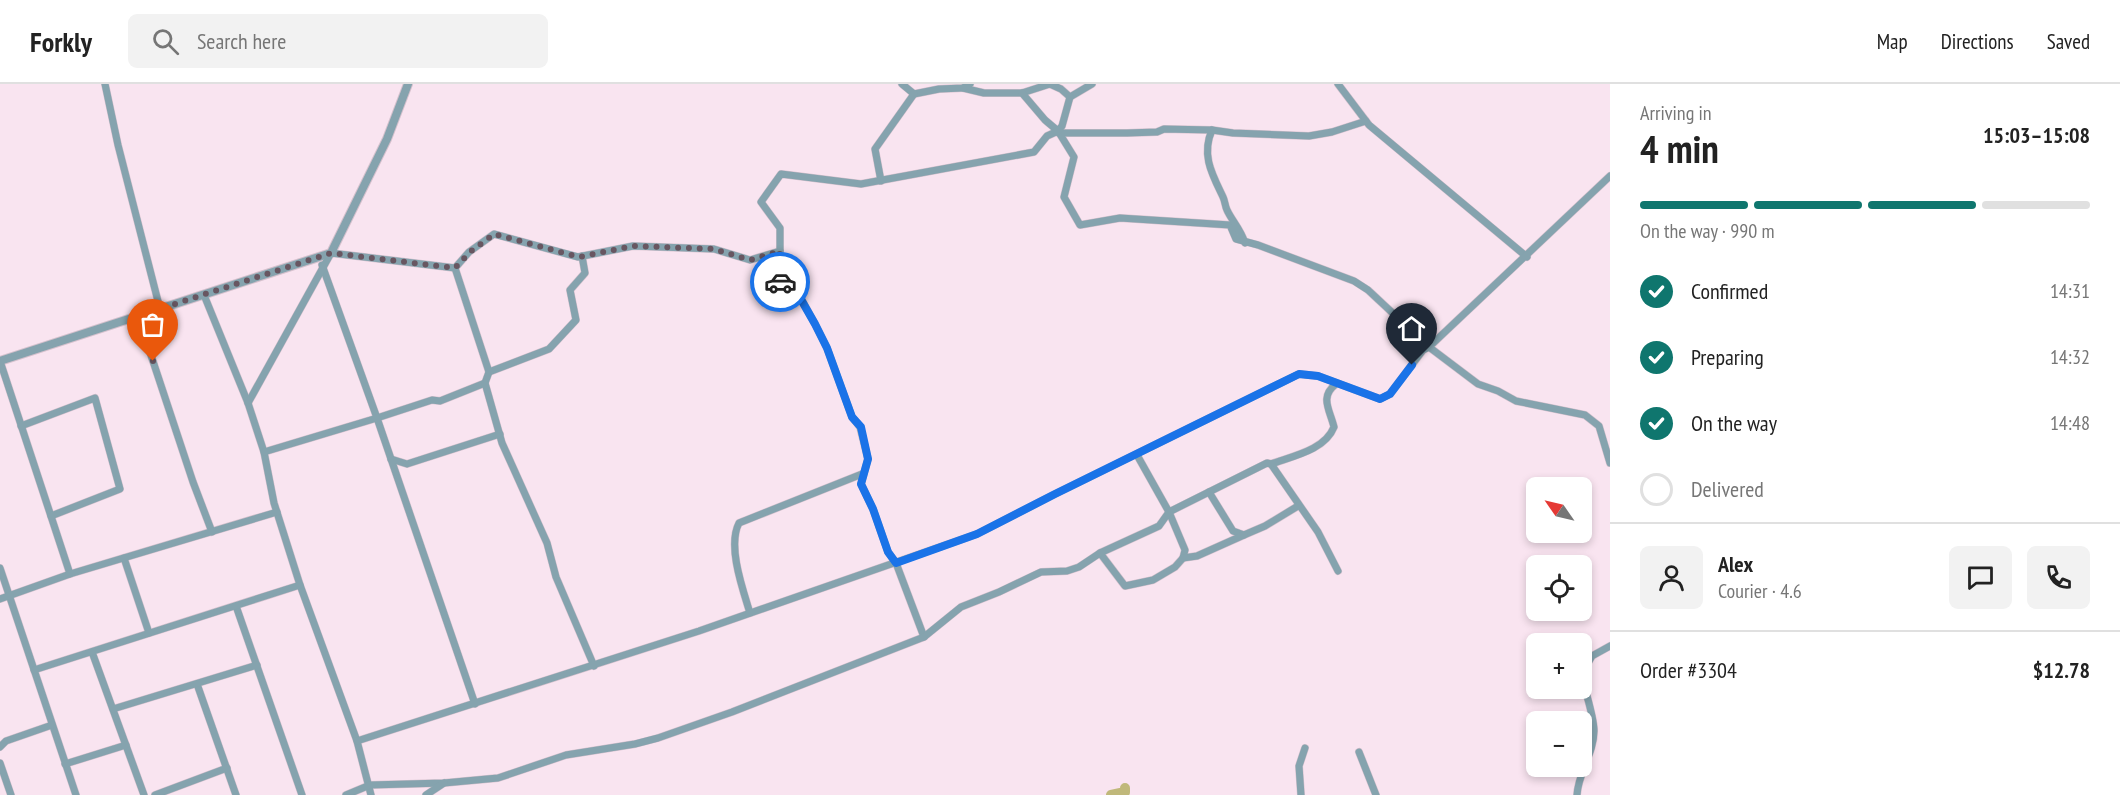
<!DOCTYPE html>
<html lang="en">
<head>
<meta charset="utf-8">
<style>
  body { margin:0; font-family:"PT Sans Narrow",sans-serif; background:#f2f2f2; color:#222; height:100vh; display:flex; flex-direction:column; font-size:22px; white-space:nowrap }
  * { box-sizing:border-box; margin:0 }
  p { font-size:20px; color:#767676 }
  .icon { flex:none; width:33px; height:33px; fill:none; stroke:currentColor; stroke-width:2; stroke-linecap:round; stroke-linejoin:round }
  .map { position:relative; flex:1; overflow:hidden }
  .sheet { display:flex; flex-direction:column; background:#fff; width:510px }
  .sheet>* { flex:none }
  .needle { width:39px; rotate:304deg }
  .tools { position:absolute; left:1526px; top:393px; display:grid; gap:12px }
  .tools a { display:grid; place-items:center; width:66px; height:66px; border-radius:9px; background:#fff; box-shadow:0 3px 9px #0003; font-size:30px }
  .pin { position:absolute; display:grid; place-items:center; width:51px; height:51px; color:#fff; margin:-62px -26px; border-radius:50% 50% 50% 0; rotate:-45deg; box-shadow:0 0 6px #0007 }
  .pin .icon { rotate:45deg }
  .courier { position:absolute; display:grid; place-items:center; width:60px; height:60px; margin:-30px; border:4px solid #1a73e8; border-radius:50%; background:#fff; color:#222; box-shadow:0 2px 8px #0007 }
  .summary em { font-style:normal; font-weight:800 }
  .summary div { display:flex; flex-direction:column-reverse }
  .summary { display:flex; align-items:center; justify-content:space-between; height:102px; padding:0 30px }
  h1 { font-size:39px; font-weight:800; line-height:45px }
  .bar { display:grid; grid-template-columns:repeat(4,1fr); gap:9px 6px; align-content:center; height:72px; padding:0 30px }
  .bar i { height:8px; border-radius:4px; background:#e0e0e0 }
  .bar .selected { background:#0f766e }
  .bar p { grid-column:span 4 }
  .line { display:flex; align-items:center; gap:15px; padding:0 30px; border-top:2px solid #e0e0e0 }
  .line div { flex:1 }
  .round { display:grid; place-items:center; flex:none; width:63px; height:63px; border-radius:9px; background:#f2f2f2 }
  ol { padding:0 30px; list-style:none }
  li { display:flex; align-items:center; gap:18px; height:66px }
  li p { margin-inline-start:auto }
  li .icon { padding:6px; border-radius:50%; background:#0f766e; color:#fff; stroke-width:4 }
  li:last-child { color:#767676 }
  li i { width:33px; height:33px; border:3px solid #e0e0e0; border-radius:50% }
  header { display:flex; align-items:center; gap:36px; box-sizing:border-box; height:84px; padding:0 30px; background:#fff; border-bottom:2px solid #e0e0e0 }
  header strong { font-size:28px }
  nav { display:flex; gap:33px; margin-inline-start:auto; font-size:21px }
  .search { width:420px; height:54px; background:#f2f2f2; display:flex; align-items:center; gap:15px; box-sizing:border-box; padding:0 21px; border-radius:9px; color:#767676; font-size:22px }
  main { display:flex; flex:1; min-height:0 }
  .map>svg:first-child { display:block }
</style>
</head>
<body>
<header>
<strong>Forkly</strong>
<div class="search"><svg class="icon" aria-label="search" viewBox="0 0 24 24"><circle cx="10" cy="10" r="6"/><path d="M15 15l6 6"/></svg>Search here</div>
<nav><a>Map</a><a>Directions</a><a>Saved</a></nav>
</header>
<main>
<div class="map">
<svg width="1610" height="711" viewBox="0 0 1610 711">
  <rect width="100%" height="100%" fill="#f9e4f0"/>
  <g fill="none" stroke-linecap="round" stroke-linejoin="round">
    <path stroke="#c0b87a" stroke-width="10" d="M1111,711L1125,708V704"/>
    <defs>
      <g id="minor">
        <path d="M105,0L118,61L160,225"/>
        <path d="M1338,0L1369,41L1527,173"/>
        <path d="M963,4L984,9H1022L1050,0"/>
        <path d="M1022,9L1045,36L1058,47L1074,73L1064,113L1080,141L1120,134L1230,141L1236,155L1258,161L1354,197L1368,206L1429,263L1478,300L1498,307L1516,317L1585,331L1599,342L1610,379"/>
        <path d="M914,10L939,5L963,4L970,0"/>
        <path d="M1070,13L1092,0"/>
        <path d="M1212,46C1201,71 1212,90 1223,113C1225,117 1225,122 1227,126C1232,137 1240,144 1245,159"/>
        <path d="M1059,49H1127L1157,48L1164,45L1212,46L1233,49L1309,52L1332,48L1366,37"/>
        <path d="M881,97L875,65L914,10L902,0"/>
        <path d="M780,167L778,188L781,199L799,211L815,240L827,264L852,333L860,343L868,375L861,400L873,425L888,468L896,479L924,553"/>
        <path d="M322,181L377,334L432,316L440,317L485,299L489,288L455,184"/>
        <path d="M204,211L248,319L264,368L274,419L300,501L357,657L371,711"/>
        <path d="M138,232L193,398L212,448"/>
        <path d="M0,277L70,490"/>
        <path d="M489,288L549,265L576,236L570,206L585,189L582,172"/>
        <path d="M485,299L502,359L547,459L556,493L594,582"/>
        <path d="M248,319L331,169L455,184L469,168L494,150L578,173L633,162L714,165L750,176L780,167V144L761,118L781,90L861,100L1034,68L1047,52L1058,47L1062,42L1070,13L1061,5L1050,0"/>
        <path d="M21,342L95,314L120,405L51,432"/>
        <path d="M264,368L377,334L475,620"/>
        <path d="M391,375L407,380L500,350"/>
        <path d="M1271,380L1318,448L1338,487"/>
        <path d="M1209,408L1233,447L1244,451L1265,442L1298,422"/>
        <path d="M1100,469L1125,502L1153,496L1175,483L1183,474L1185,466L1169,428L1137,371"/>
        <path d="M124,474L149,549"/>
        <path d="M1183,474L1197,472L1244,451"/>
        <path d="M0,484L76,711"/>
        <path d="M0,515L70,490L277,428"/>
        <path d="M236,522L302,711"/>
        <path d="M750,529C743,506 727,462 739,439L862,390"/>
        <path d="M92,568L144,711"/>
        <path d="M34,586L300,501"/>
        <path d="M197,600L236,711"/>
        <path d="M113,625L257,581"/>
        <path d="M357,657L699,547L977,450L1055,410L1299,290L1318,292L1380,315L1390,310L1423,266L1429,263L1610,92"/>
        <path d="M0,663L6,657L52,641"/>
        <path d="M1359,668L1376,711"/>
        <path d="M0,679L11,711"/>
        <path d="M65,680L126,661"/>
        <path d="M155,711L227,684"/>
        <path d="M346,711L370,701L444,699L498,694L566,671L635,660L658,654L732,628L924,553L961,523L999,508L1041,488L1067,487L1079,483L1100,469L1159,442L1169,428L1267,379L1271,380C1293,372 1325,366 1334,343C1330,326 1319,313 1336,300"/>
        <path d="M426,711L444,699"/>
        <path d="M1301,711L1299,682L1305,664"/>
        <path d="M1577,711C1578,689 1594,669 1594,647C1594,632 1585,606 1581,591L1592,572L1610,562"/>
      </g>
      <path id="tertiary" d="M0,277L331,169L387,55L408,0"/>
    </defs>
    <use href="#minor" stroke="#d5c1cd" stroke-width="8"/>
    <use href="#tertiary" stroke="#d5c1cd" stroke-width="10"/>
    <use href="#minor" stroke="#85a3ae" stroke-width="7"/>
    <use href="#tertiary" stroke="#85a3ae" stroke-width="8"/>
  </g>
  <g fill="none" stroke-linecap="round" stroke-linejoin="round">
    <path stroke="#685661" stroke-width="6" stroke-dasharray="0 10.8" d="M153,277L138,232L331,169L455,184L470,168L494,150L579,173L633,162L714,165L750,176L780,167L778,188L780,198"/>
    <path stroke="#1a73e8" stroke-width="8" d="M780,198L799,212L815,240L827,264L852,333L861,343L868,375L861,400L873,425L888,468L896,479L977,450L1055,410L1299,290L1318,292L1380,315L1390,310L1412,281"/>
  </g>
</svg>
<div class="tools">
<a><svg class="needle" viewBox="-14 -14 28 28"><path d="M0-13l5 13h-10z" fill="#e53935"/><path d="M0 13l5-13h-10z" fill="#767676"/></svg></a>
<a><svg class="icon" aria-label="locate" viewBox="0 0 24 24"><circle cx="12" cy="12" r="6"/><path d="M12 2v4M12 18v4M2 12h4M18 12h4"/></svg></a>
<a>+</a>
<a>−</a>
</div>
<div class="pin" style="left:153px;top:277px;background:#ea580c"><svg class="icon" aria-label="bag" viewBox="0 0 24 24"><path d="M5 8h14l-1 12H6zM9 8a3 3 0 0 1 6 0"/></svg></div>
<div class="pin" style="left:1412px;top:281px;background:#1f2937"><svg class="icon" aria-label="home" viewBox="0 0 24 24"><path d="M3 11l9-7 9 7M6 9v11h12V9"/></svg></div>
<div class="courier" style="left:780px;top:198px"><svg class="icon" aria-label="car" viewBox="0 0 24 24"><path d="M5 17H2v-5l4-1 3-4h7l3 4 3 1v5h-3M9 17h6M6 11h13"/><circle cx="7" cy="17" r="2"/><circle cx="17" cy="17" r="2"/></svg></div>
</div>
<section class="sheet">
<div class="summary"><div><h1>4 min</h1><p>Arriving in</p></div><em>15:03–15:08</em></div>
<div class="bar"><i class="selected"></i><i class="selected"></i><i class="selected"></i><i></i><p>On the way · 990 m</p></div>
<ol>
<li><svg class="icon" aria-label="check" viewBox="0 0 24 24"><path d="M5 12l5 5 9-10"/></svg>Confirmed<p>14:31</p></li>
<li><svg class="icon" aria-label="check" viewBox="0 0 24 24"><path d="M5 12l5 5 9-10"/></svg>Preparing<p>14:32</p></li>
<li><svg class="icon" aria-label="check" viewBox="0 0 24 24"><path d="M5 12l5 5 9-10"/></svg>On the way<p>14:48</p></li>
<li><i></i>Delivered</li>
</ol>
<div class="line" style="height:108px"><a class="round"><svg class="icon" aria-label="person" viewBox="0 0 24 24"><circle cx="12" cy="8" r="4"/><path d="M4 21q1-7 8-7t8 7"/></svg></a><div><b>Alex</b><p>Courier · 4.6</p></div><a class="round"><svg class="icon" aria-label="chat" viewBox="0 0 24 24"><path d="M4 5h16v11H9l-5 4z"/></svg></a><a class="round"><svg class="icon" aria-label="phone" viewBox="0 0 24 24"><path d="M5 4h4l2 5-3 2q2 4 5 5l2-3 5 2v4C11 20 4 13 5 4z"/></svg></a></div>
<div class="line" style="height:78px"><div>Order #3304</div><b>$12.78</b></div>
</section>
</main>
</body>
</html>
